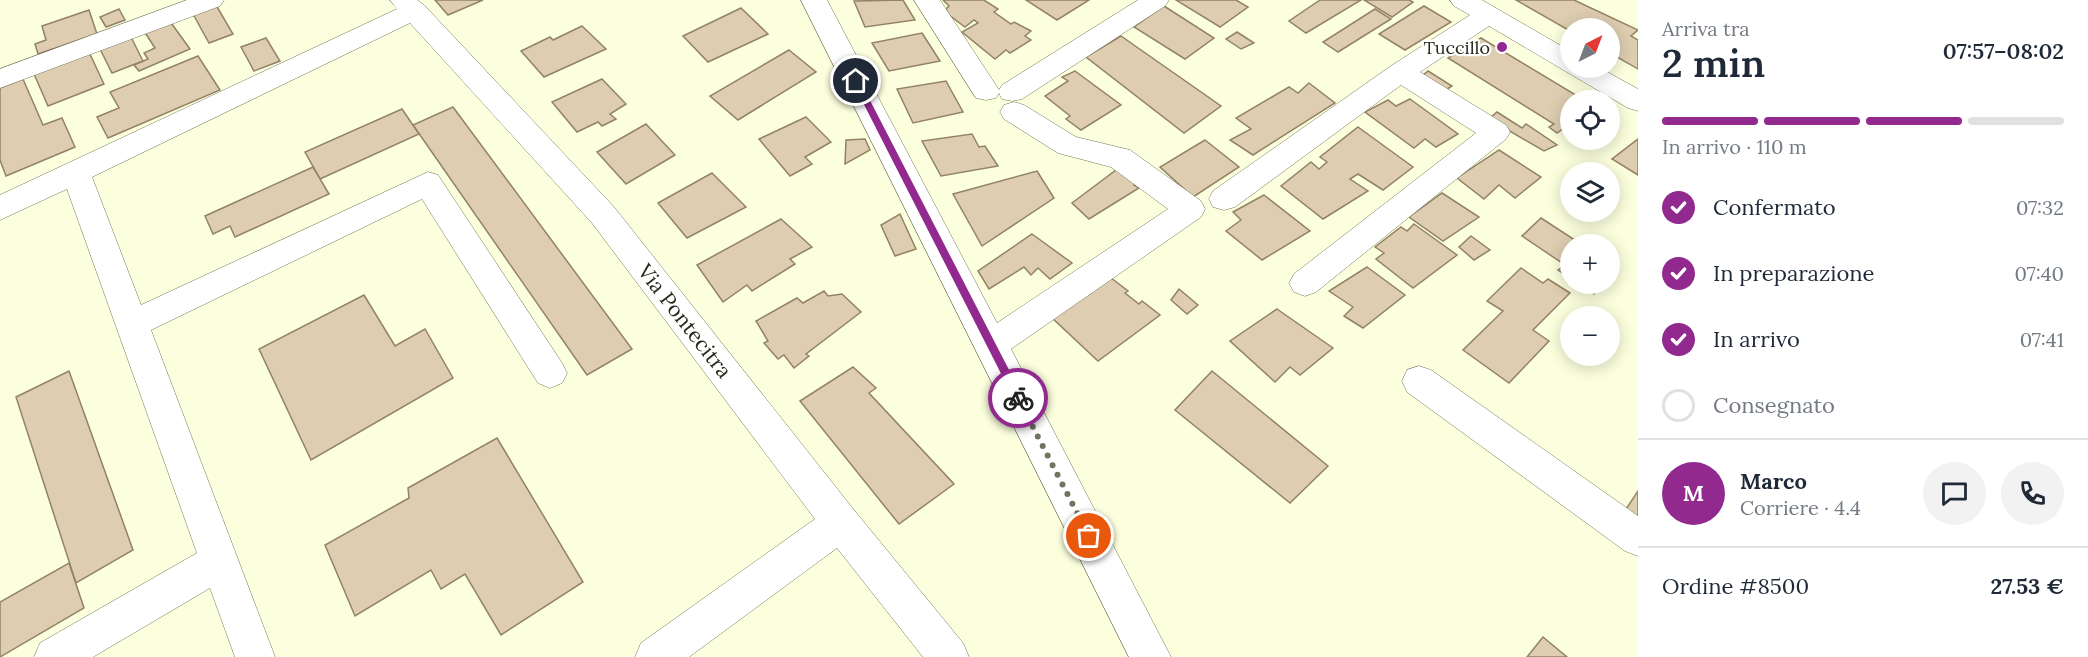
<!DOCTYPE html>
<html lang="it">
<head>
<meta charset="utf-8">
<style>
  body { margin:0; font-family:Lora,serif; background:#f2f2f3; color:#1f2937; height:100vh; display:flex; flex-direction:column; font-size:22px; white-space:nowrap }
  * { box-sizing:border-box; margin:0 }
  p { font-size:20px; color:#747a83 }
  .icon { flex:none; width:33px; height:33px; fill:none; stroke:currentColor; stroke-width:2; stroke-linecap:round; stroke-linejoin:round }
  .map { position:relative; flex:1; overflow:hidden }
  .panel { display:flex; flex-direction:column; background:#fff; width:450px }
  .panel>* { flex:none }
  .needle { width:39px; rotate:42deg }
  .tools { position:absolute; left:1560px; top:18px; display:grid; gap:12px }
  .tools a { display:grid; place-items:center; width:60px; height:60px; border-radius:50%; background:#fff; box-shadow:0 3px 15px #0003; font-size:30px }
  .pin { position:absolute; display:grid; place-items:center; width:51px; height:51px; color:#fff; margin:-26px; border:3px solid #fff; border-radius:50%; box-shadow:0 2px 6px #0007 }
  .courier { position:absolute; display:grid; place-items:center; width:60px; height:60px; margin:-30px; border:4px solid #91298e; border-radius:50%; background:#fff; color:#222; box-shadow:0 2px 8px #0007 }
  .head em { font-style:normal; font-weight:600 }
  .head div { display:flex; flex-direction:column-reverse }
  .head { display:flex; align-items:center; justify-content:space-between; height:102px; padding:0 24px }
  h1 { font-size:39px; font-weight:600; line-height:45px }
  .bar { display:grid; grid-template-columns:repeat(4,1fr); gap:9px 6px; align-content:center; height:72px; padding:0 24px }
  .bar i { height:8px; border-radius:4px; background:#e0e1e3 }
  .bar .on { background:#91298e }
  .bar p { grid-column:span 4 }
  .line { display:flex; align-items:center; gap:15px; padding:0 24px; border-top:2px solid #e0e1e3 }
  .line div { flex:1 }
  .round { display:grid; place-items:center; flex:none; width:63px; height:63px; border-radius:32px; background:#f2f2f3 }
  ol { padding:0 24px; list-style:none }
  li { display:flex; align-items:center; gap:18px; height:66px }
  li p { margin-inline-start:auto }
  li .icon { padding:6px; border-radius:50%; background:#91298e; color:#fff; stroke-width:4 }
  li:last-child { color:#747a83 }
  li i { width:33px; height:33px; border:3px solid #e0e1e3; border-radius:50% }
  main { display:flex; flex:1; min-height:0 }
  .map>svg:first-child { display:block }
</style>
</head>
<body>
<main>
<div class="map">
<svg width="1638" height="657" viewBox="0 0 1638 657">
  <rect width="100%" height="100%" fill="#fcffdd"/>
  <g fill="#decdb0" stroke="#928266" stroke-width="1.5">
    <path d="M435,0H483L448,15Z"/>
    <path d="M903,0L915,20L865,27L854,1Z"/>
    <path d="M943,0H984L998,9L994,12L1011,24L1014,22L1031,31L1025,36L1031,40L1010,53L1006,50L995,59L962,32L978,23L974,20L965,27L949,15L946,9L949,6Z"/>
    <path d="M1026,0H1089L1057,20Z"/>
    <path d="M1176,0H1236L1248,7L1220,27Z"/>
    <path d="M1320,0H1361L1306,33L1289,21Z"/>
    <path d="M1364,0H1409L1413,2L1392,17Z"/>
    <path d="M1516,0H1574L1638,30L1631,36L1638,40V69L1610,53V28H1570V31Z"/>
    <path d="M216,5L233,34L209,43L193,14Z"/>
    <path d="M1164,6L1214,38L1185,59L1134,27Z"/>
    <path d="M1424,6L1451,22L1405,50L1379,34Z"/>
    <path d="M741,8L768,34L708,62L683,36Z"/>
    <path d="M119,9L125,20L106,27L100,17Z"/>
    <path d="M1375,9L1391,19L1338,52L1323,42Z"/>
    <path d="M89,10L97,34L38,54L35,44L46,40L42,26Z"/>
    <path d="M169,20L190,49L139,71L134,65L148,59L144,53L155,48L144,31Z"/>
    <path d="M582,26L606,49L544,77L521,51L550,37L553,40Z"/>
    <path d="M1237,32L1254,43L1241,49L1226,39Z"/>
    <path d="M922,33L940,61L889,71L872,43Z"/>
    <path d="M130,35L143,61L112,73L99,47Z"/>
    <path d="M1121,36L1221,106L1184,133L1086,57Z"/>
    <path d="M266,38L280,61L254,71L241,47Z"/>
    <path d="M1481,38L1584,100H1570V130L1566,127L1557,133L1549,127L1554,124L1448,58Z"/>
    <path d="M789,50L816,72L738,120L710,96Z"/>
    <path d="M89,52L104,84L48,106L34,74Z"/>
    <path d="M198,56L220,90L108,138L97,117L119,108L110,92Z"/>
    <path d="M1075,71L1121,105L1081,130L1066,119L1070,116L1045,96L1068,81L1062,77Z"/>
    <path d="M1428,71L1452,86L1444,91L1422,76Z"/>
    <path d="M23,79L43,125L62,118L75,147L6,176L0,160V88Z"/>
    <path d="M602,79L626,104L610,114L616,119L602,126L598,122L577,132L552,102Z"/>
    <path d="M946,81L963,112L913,123L897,89Z"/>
    <path d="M1309,83L1335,103L1253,155L1230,140L1251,129L1236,118L1289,87L1298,93Z"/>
    <path d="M1410,99L1458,134L1436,147L1425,139L1414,148L1365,112L1388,100L1396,106Z"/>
    <path d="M453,107L632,349L587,375L413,125Z"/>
    <path d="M402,109L419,134L320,179L305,152Z"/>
    <path d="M1497,112L1522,128L1526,124L1557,145L1544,151L1489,119Z"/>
    <path d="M806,117L831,142L805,157L812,164L790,176L759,139Z"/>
    <path d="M646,124L675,155L626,184L597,152Z"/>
    <path d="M1358,127L1413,167L1383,190L1358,174L1350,179L1368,191L1323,219L1281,186L1311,162L1319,169L1327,162L1320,157Z"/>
    <path d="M972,134L979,147L985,146L998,166L941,176L922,141Z"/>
    <path d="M865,139L870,150L845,164L846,140Z"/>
    <path d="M1638,139V175L1612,159Z"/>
    <path d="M1205,140L1239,167L1193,197L1160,167Z"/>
    <path d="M1499,150L1541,177L1515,198L1499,185L1484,199L1457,178Z"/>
    <path d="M1124,164L1144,179L1134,185L1139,188L1089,219L1072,203Z"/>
    <path d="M313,167L329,194L235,237L230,226L213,234L205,216Z"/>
    <path d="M1037,171L1054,198L982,246L953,194Z"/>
    <path d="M712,173L746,207L687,238L658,203Z"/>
    <path d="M1442,193L1479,217L1443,241L1409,217Z"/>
    <path d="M1264,195L1310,231L1262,260L1226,231L1241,220L1233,212Z"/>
    <path d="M900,214L916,249L895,256L881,225Z"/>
    <path d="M1541,218L1581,244H1570V278L1558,270L1565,265L1522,236Z"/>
    <path d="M781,219L812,247L790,259L795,264L752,291L747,285L723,302L697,265Z"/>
    <path d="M1414,224L1457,255L1413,288L1376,259L1384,253L1375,247L1401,227L1407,231Z"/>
    <path d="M1032,234L1072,263L1050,279L1038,268L1031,275L1024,267L989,289L978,271Z"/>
    <path d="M1471,236L1490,250L1474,260L1459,247Z"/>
    <path d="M1367,267L1405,295L1363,328L1344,316L1353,307L1329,291Z"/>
    <path d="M1521,268L1543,283L1548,279L1570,293L1533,330L1549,341L1509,383L1463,350L1503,311L1487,301Z"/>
    <path d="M1106,274L1128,291L1125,293L1139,304L1142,301L1160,315L1098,361L1049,315Z"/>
    <path d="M1578,284H1602L1594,294Z"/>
    <path d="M1179,289L1198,305L1187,314L1171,300Z"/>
    <path d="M824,291L828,296L842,294L861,312L806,354L809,356L794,368L784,355L778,359L764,343L768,341L756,321L797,298L803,303Z"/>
    <path d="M364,295L395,346L425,329L453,378L311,460L259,349Z"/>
    <path d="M1277,309L1333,348L1300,375L1290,367L1275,382L1230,341Z"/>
    <path d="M853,367L876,388L869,393L954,484L899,524L800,401Z"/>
    <path d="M69,371L133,550L76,583L16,397Z"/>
    <path d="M1212,371L1328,466L1290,503L1175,410Z"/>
    <path d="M497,438L583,582L501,635L465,574L441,589L431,570L355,616L325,545L409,498L408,488Z"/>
    <path d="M1638,491V526L1622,515Z"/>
    <path d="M69,563L84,608L0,657V602Z"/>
    <path d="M1543,637L1567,657H1527Z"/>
  </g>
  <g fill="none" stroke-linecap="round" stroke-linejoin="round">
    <defs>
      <g id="minor">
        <path d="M187,0H224L220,6L0,88V69Z"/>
        <path d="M390,0H417L424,5L614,207L854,510L963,643L969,657H923L837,548L689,657H635L641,643L815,519L592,223L410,23L92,177L141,305L428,172L438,175L562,363L567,373L562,383L550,388L538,383L422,199L151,330L275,657H235L210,588L93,657H34L40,643L197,553L67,189L0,220V195L397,9Z"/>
        <path d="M801,0H827L997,323L1168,209L1111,167L1058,153L1004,119L1000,112L1004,105L1014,102L1024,105L1076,137L1130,150L1201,201L1205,209L1201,217L1011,349L1171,657H1129Z"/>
        <path d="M914,0H940L999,90L1002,85L1138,0H1169L1165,6L1022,99L1012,101L1002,99L999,93L996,98L986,100L976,98Z"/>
        <path d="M1450,0H1482L1570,51V68H1600L1638,89V111L1628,108L1489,26L1420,72L1506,125L1510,132L1506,139L1316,292L1305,296L1294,292L1289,283L1294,274L1476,133L1401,85L1235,207L1224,210L1213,207L1209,199L1213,191L1391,66L1470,15L1454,6Z"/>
        <path d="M1419,366L1431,370L1638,516V556L1625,551L1407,392L1402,381L1407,370Z"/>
      </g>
    </defs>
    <use href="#minor" stroke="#737557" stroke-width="1"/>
    <use href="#minor" fill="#fff" fill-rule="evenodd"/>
  </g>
  <path fill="#91298e" d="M856,78L860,81L1022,395V401H1015L852,81Z"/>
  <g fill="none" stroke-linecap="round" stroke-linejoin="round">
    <path stroke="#727460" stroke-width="6" stroke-dasharray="0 10.8" d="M1018,398L1089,536"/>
  </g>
  <circle fill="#91298e" stroke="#fff" stroke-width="2" cx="1502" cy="47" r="6"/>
  <g text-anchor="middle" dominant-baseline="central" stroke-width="4.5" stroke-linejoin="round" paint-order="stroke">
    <g font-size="18" fill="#28291c" stroke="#fff" text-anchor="end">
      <text x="1490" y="47">Tuccillo</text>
    </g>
    <g font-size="21" fill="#28291c" stroke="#fff">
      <text transform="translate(685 321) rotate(52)">Via Pontecitra</text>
    </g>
  </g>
</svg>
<div class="tools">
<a><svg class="needle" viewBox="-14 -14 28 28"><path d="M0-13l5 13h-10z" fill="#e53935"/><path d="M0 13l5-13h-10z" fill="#747a83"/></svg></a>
<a><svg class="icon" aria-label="locate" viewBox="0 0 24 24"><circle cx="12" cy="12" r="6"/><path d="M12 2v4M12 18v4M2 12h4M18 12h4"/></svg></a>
<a><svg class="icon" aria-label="layers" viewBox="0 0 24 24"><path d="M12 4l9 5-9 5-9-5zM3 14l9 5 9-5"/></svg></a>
<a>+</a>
<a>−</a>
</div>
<div class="pin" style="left:1089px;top:536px;background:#ea580c"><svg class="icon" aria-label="bag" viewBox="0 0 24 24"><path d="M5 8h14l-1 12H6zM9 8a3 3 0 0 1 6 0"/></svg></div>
<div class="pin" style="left:856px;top:81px;background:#1f2937"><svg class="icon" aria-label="home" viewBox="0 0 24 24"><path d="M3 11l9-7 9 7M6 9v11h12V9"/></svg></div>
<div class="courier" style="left:1018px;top:398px"><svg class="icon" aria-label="bike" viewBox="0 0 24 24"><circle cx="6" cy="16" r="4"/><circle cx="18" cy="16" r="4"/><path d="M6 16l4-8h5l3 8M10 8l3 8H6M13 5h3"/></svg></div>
</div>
<section class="panel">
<div class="head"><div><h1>2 min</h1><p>Arriva tra</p></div><em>07:57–08:02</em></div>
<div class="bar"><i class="on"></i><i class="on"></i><i class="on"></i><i></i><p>In arrivo · 110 m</p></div>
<ol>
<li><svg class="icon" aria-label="check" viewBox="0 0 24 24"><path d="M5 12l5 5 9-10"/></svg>Confermato<p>07:32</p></li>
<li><svg class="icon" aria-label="check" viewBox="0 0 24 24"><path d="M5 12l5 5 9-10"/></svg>In preparazione<p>07:40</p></li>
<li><svg class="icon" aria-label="check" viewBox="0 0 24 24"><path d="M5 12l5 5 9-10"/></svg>In arrivo<p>07:41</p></li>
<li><i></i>Consegnato</li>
</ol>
<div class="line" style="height:108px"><b class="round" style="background:#91298e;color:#fff">M</b><div><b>Marco</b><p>Corriere · 4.4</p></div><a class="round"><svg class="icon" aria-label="chat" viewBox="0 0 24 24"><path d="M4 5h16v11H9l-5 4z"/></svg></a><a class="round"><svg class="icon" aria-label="phone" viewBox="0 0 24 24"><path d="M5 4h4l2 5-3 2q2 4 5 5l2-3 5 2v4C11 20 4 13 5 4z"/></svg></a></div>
<div class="line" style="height:78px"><div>Ordine #8500</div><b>27.53 €</b></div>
</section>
</main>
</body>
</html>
